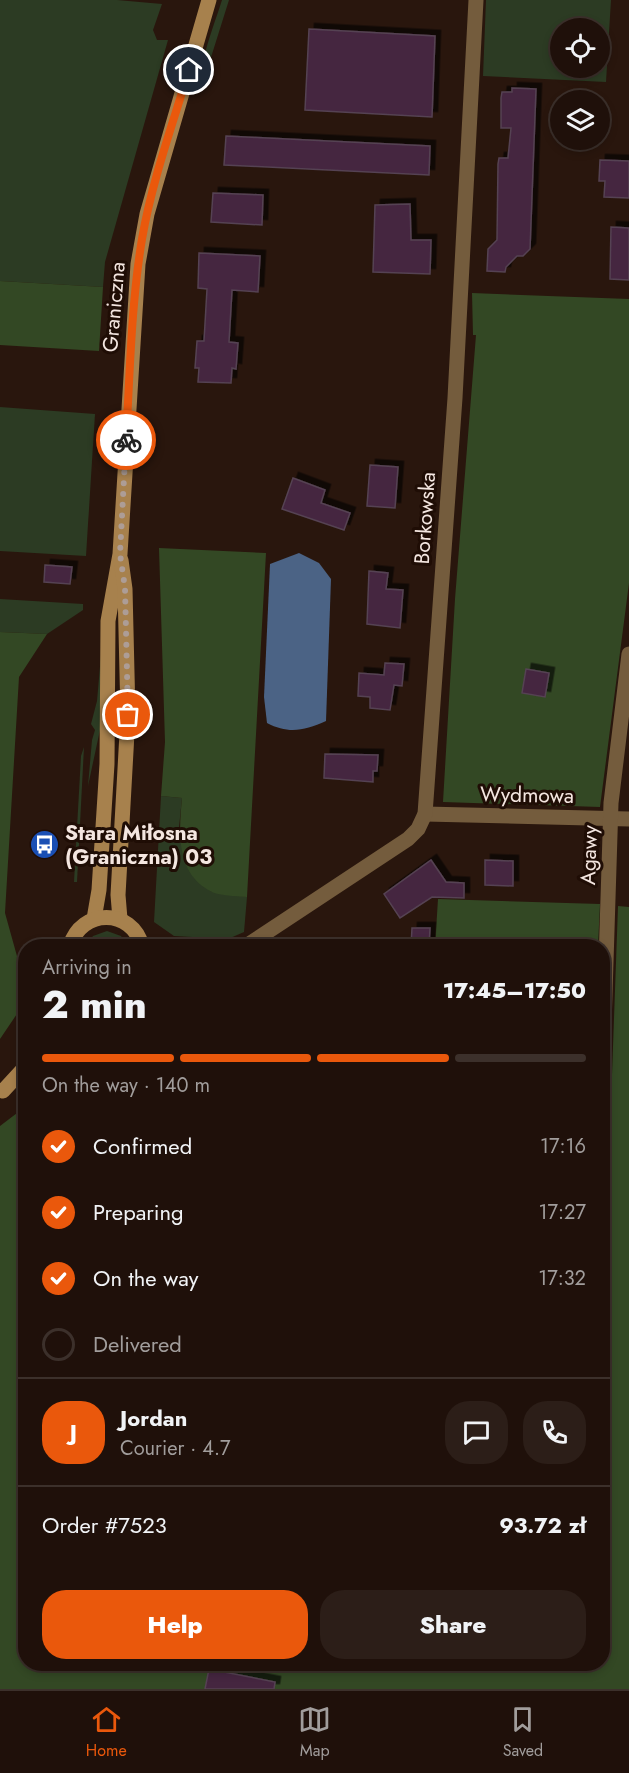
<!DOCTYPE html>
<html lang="en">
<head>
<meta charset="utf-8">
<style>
  body { margin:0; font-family:Jost,sans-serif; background:#2c1e18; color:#f1f3f6; height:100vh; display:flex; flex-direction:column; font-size:22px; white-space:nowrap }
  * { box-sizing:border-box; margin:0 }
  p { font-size:20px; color:#a19d9c }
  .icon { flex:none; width:33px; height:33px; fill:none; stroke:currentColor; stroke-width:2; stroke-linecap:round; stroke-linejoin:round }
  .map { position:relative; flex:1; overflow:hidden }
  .details { position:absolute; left:18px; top:939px; width:592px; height:732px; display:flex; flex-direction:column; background:#1f100a; border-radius:24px; box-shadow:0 3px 9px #0003,0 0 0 2px #3c302b }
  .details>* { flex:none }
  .controls { position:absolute; left:550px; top:18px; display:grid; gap:12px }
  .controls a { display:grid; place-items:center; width:60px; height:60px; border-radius:50%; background:#1f100a; box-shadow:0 3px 9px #0003,0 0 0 2px #3c302b; font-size:30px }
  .pin { position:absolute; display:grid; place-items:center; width:51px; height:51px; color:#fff; margin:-26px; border:3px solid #fff; border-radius:50%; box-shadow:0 2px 6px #0007 }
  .courier { position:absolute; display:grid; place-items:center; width:60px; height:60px; margin:-30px; border:4px solid #ea580c; border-radius:50%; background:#fff; color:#222; box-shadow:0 2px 8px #0007 }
  .summary em { font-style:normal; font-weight:800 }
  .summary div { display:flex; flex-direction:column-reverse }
  .summary { display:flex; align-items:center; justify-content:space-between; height:102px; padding:0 24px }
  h1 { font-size:39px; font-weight:800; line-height:45px }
  .bar { display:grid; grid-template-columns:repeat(4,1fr); gap:9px 6px; align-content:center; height:72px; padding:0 24px }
  .bar i { height:8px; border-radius:4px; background:#3c302b }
  .bar .on { background:#ea580c }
  .bar p { grid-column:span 4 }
  .line { display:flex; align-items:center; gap:15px; padding:0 24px; border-top:2px solid #3c302b }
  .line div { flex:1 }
  .round { display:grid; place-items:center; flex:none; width:63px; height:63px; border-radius:24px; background:#2c1e18 }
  ol { padding:0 24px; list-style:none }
  li { display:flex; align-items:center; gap:18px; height:66px }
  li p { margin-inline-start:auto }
  li .icon { padding:6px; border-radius:50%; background:#ea580c; color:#fff; stroke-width:4 }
  li:last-child { color:#a19d9c }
  li i { width:33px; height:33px; border:3px solid #3c302b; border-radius:50% }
  .cta { display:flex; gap:12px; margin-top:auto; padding:12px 24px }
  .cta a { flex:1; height:69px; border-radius:24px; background:#ea580c; color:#fff; font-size:24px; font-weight:800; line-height:69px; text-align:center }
  .cta a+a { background:#2c1e18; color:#f1f3f6 }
  .tab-bar { display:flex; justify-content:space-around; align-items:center; height:84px; border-top:2px solid #3c302b; background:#1f100a; font-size:16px; color:#a19d9c }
  .tab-bar a { display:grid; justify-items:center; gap:3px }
  .tab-bar .on { color:#ea580c }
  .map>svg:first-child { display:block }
</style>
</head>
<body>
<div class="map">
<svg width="629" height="1689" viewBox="0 0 629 1689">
  <defs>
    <filter id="shadow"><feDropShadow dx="5.5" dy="-5.5" stdDeviation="0" flood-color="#0009"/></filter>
  </defs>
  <rect width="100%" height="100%" fill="#29160d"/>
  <g fill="#2c3b23" fill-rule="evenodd">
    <path d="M0,0H117L162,4L153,30L157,40H168L105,262L103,287L0,281Z"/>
    <path d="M222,0H229L202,86C195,73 217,17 222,0Z"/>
    <path d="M486,0H611L606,82L483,76ZM561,28H600V68H561Z"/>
    <path d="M0,407L95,414L86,556L0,551Z"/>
    <path d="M0,599L83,604V610L47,634L0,632Z"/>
    <path d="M101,655L100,730L88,786L92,740L95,730L91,724L97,701Z"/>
    <path d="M84,747L77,882H74L81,756Z"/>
    <path d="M161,796L182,798L178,837L210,891L247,897L244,932L228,939L174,936L154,922Z"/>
    <path d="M107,931L121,936L127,946H86L93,936Z"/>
  </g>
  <g fill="#334824">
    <path d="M0,281L103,287L99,351L0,345Z"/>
    <path d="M472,293L629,299V583L600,807L443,802L455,599L476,335H473Z"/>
    <path d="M159,548L266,553L247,897C236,896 219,896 210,891C175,872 179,831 182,798L161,796L165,742Z"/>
    <path d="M0,632L47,634L19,677L5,913L25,985V1002L0,1039Z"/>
    <path d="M438,899L600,904L598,946H435Z"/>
    <path d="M618,906L629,907V1689H0V1126L25,1107L26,1664H603V1327Z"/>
  </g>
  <path fill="#4b6385" d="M299,553L319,563L331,579L326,721C304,731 288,734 267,723L264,697L270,564Z"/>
  <g fill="#452641" stroke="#554252" stroke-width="1.5" filter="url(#shadow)">
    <path d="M309,29L435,36L432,117L305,110Z"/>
    <path d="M512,88L536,89L530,249L523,256H517L506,267L505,272L487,271L488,249L497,240L498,164L499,158H508L511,128H501V98L502,92H512Z"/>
    <path d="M226,136L430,146L429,175L224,165Z"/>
    <path d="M600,160L629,161V198L604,197L605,181H599Z"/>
    <path d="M213,193L263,195L262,225L211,222Z"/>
    <path d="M410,204L411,240H431L430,274L373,272L375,205Z"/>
    <path d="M611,227L629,228V280L610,279Z"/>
    <path d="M199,253L260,256L258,292L232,290L229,342L238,343L236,369L232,368L231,383L198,382L199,368H195L197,341H204L207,289L198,288Z"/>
    <path d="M370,465L398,467L395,508L367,506Z"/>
    <path d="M293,478L325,490L321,503L350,513L344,530L282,509Z"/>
    <path d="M45,565L72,567L70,584L44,582Z"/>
    <path d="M369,571L388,573L386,589L403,590L400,628L367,624Z"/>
    <path d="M385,663L404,664L402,686L394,685L390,710L370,708V697L358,696L359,673L384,675Z"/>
    <path d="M526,669L549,673L545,697L522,693Z"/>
    <path d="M325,754L378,755L377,771H373V782L324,778Z"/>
    <path d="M431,860L446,882L464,883V898L432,897L400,918L384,894Z"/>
    <path d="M485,860L513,861V886L485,885Z"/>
    <path d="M412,928H430L429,946H411Z"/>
    <path d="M209,1669L275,1682L274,1689H205Z"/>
  </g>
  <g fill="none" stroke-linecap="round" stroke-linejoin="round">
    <g stroke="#745c3d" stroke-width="15">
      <path d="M425,814L629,819"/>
      <path d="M246,946L408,839L418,829L425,814L455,398L476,0"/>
      <path d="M603,1057L611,803L629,654"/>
    </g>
    <g stroke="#a7814d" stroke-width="15">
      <path d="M94,919L99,890L107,764L108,621L120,554L138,264L147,214L209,0"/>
      <path d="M120,919L118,895L128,715L125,589L121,560"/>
      <path d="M70,946C81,908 132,908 142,946"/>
      <path d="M3,1091L26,1066"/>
    </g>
  </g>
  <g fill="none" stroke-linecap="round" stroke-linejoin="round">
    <path stroke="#ad9d96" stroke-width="6" stroke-dasharray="0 10.8" d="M126,440L120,554L125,588L128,715"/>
    <path stroke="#ea580c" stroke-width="8" d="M126,440C130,373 131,305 142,239C152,181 172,126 189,70"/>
  </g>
  <defs>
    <symbol id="bus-disc" viewBox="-11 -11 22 22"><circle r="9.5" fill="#1a4fb4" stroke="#1f0d05"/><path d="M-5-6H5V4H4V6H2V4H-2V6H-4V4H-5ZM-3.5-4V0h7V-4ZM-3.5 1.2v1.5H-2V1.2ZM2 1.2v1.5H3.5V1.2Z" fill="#fff"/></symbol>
  </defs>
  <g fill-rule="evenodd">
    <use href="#bus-disc" x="28" y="828" width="33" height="33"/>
  </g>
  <g text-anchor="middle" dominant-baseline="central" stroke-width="6" stroke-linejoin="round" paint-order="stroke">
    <g font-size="21" fill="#f4e6e0" stroke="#1f0d05">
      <text transform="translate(114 307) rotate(-85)">Graniczna</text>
      <text transform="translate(425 518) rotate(-86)">Borkowska</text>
      <text transform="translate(527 795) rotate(1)">Wydmowa</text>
      <text transform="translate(589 855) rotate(-88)">Agawy</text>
    </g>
    <g font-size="21" font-weight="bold" fill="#f4e6e0" stroke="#1f0d05" text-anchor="start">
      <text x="65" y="833">Stara Miłosna<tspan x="65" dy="24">(Graniczna) 03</tspan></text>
    </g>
  </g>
</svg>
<div class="controls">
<a><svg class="icon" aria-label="locate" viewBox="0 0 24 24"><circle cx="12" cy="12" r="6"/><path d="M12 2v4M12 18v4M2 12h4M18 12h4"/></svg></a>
<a><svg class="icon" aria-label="layers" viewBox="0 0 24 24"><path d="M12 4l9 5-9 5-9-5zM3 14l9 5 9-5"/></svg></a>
</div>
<div class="pin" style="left:128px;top:715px;background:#ea580c"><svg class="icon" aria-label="bag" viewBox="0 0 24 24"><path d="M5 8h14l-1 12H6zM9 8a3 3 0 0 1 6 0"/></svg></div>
<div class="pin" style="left:189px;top:70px;background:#1f2937"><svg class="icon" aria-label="home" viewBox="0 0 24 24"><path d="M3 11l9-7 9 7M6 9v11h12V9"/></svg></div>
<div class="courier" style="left:126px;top:440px"><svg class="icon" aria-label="bike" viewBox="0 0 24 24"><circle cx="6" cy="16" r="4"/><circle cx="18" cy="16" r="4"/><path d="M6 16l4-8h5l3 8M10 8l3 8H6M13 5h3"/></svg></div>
<section class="details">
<div class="summary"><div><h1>2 min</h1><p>Arriving in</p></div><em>17:45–17:50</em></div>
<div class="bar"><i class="on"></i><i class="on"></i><i class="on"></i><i></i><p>On the way · 140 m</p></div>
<ol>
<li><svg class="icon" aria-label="check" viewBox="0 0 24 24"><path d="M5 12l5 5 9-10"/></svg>Confirmed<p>17:16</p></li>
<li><svg class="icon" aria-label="check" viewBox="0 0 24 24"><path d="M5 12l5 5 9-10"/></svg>Preparing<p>17:27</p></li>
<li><svg class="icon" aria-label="check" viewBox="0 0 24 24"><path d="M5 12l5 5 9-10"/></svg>On the way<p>17:32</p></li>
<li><i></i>Delivered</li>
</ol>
<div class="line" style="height:108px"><b class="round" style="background:#ea580c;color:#fff">J</b><div><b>Jordan</b><p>Courier · 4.7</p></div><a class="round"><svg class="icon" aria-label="chat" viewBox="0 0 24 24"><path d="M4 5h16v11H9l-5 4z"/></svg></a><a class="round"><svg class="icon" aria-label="phone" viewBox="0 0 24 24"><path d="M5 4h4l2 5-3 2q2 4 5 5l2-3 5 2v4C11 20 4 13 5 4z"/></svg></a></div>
<div class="line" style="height:78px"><div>Order #7523</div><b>93.72 zł</b></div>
<div class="cta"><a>Help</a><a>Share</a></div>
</section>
</div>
<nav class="tab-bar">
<a class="on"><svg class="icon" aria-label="home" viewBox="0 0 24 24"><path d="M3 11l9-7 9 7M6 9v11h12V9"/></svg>Home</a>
<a><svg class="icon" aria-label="map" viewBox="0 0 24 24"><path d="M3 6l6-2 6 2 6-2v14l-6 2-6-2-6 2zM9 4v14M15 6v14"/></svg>Map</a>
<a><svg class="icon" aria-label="saved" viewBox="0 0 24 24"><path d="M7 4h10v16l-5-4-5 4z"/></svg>Saved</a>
</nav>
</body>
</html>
